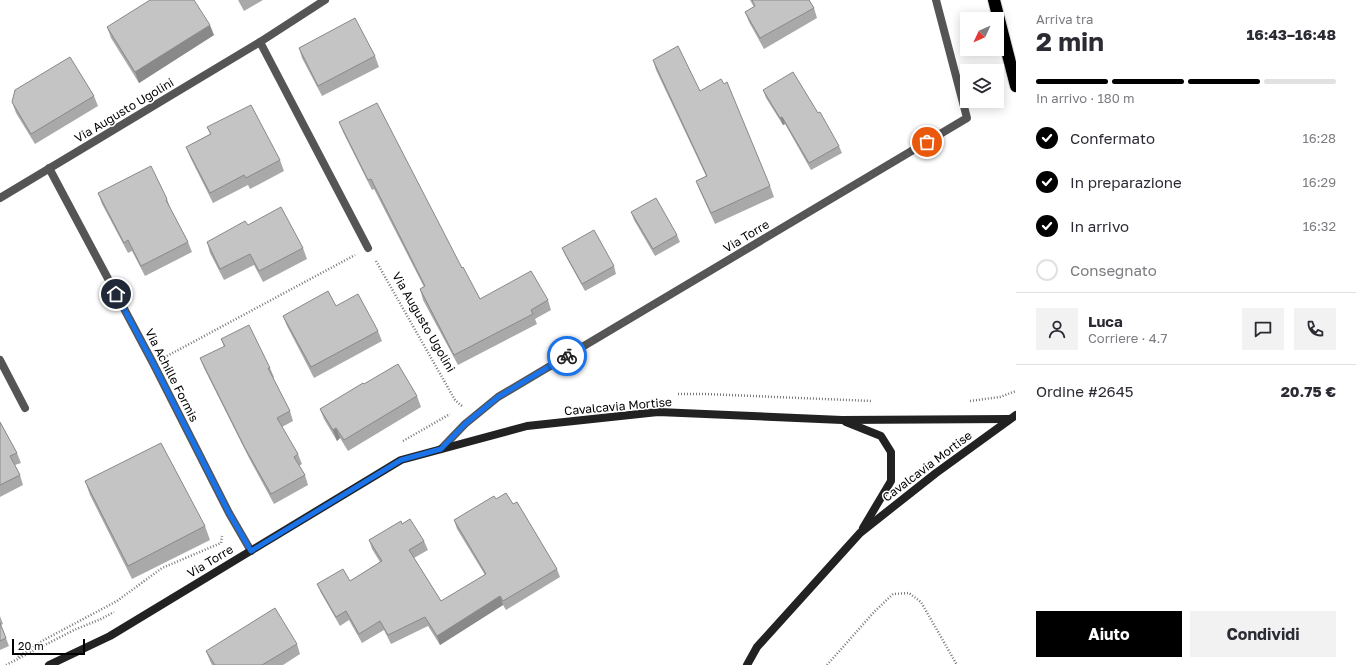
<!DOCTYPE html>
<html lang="it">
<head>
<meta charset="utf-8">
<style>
  body { margin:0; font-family:"Golos Text",sans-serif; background:#f2f2f3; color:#2b2b33; height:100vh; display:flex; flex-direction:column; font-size:15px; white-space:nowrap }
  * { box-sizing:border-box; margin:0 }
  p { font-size:13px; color:#7c7c81 }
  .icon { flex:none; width:22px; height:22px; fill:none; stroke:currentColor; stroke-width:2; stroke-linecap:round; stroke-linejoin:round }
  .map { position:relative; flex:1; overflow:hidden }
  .details { display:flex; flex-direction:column; background:#fff; width:340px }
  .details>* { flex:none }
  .needle { width:26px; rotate:226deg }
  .buttons { position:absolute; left:960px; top:12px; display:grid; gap:8px }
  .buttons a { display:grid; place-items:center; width:44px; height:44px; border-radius:0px; background:#fff; box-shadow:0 2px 10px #0003; font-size:20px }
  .scale { position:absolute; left:12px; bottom:10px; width:73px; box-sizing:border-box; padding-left:4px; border:2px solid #000; border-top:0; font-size:11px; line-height:14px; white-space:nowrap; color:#000; -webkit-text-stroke:3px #fff; paint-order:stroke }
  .pin { position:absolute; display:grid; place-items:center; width:34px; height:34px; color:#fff; margin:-17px; border:2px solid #fff; border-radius:50%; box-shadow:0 1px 4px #0007 }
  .courier { position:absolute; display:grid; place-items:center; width:40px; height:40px; margin:-20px; border:3px solid #1a73e8; border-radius:50%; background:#fff; color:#222; box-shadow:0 1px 5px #0007 }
  .headline em { font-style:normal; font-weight:700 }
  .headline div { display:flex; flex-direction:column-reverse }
  .headline { display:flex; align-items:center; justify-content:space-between; height:68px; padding:0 20px }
  h1 { font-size:26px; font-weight:700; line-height:30px }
  .bar { display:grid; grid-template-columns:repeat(4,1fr); gap:6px 4px; align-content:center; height:48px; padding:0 20px }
  .bar i { height:5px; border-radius:3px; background:#e1e1e2 }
  .bar .on { background:#000 }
  .bar p { grid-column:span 4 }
  .line { display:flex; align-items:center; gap:10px; padding:0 20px; border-top:1px solid #e1e1e2 }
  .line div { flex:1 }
  .round { display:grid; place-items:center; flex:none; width:42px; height:42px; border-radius:0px; background:#f2f2f3 }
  ol { padding:0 20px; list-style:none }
  li { display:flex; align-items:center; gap:12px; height:44px }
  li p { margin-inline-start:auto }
  li .icon { padding:4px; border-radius:50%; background:#000; color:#fff; stroke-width:4 }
  li:last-child { color:#7c7c81 }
  li i { width:22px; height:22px; border:2px solid #e1e1e2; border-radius:50% }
  .primary-button { display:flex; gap:8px; margin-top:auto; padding:8px 20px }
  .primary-button a { flex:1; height:46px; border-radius:0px; background:#000; color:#fff; font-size:16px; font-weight:700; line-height:46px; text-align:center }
  .primary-button a+a { background:#f2f2f3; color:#2b2b33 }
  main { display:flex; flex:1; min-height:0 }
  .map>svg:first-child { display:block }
</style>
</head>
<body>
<main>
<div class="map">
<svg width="1016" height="665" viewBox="0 0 1016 665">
  <rect width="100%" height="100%" fill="#fff"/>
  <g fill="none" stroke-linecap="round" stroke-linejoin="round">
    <defs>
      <path id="highway" d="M994,0L1016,86"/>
    </defs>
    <use href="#highway" stroke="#dbdbdb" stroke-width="14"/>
    <g stroke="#777" stroke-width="2.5" stroke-dasharray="1 2" stroke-linecap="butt">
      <path d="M376,261L455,400L462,406"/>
      <path d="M167,356L355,255"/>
      <path d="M678,394H706L871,401"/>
      <path d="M970,401L1000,397L1016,391"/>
      <path d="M403,441L450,414"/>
      <path d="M18,657L42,641L117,601L162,568L221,543L222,536"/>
      <path d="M6,665L74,630L101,619L114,612"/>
      <path d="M827,665L875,611L893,594L909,593L921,602L957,665"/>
    </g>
    <g stroke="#555" stroke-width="8">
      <path d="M260,42L325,0"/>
      <path d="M49,168L153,363L229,513L251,551"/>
      <path d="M0,198L260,42L368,248"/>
      <path d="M0,360L25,408"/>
      <path d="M441,449L465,424L498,397L967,118L936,0"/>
    </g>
    <g stroke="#222" stroke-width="8">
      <path d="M846,422L881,436L891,452V481L863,528"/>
      <path d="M49,665L110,636L401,460L527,426L658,412L842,420L1009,419"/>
      <path d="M747,665L757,647L860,533L936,473L1016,415"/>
    </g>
    <use href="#highway" stroke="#000" stroke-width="12"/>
  </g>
  <g fill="#a9a9a9">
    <path d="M238,0H263L244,11Z"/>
    <path d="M750,0H809L814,8L817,18L764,49L749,22L745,12L754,7Z"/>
    <path d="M107,27L214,35L139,83L111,38Z"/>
    <path d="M299,48L375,56L379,67L322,96L302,58Z"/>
    <path d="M653,60L700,91L770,186L774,197L715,224L700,191L696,181L706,176L656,70Z"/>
    <path d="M763,90L818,113L839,146L842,153L811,170L785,124L783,125L766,98Z"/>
    <path d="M94,96L98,106L35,144L16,113L12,102Z"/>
    <path d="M339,122L462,268L480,299L548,300L551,310L535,319L537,324L458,365L423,300L420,289L424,287L374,189L372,190L343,132Z"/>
    <path d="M207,127L280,160L284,171L250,189L248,185L213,203L190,157L186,147L210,134Z"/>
    <path d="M98,193L167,199L171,210L188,242L192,252L145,276L132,251L128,253L102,204Z"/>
    <path d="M631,212L677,235L680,242L655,256L634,220Z"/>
    <path d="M207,242L303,248L307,259L263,282L254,265L224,280L210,253Z"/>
    <path d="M562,248L614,266L616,274L585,291L565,255Z"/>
    <path d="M336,306L378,331L382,341L314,378L287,326L283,316Z"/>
    <path d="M221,339L270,368L274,377L273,378L290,411L293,421L282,427L298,454L302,464L299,466L305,475L308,485L274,504L249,458L204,368L200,358L224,347Z"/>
    <path d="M364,384L417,396L421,407L348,451L340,438L337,441L324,419L320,409Z"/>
    <path d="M0,422L17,453L21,463L15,465L20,475L23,485L0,497Z"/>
    <path d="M85,481L205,526L210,540L132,579L90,495Z"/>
    <path d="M496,499L513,504L557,569L560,577L506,610L503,605L440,645L428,626L391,644L384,630L362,643L349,620L340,626L321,593L317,584L350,581L380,562L372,549L369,540L402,524L424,541L428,550L414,558L441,601L485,575L457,529L454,520Z"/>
    <path d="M0,616L3,624L1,625L9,646L0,650Z"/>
    <path d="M297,644L300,654L283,665H212L210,661L206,651Z"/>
  </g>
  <g fill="#898989">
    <path d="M210,25L214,35L139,83L135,72Z"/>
    <path d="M782,117L785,124L783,125L780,118Z"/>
    <path d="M336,428L340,438L337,441L333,430Z"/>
    <path d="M500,596L503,605L440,645L437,636Z"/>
  </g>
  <g fill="#c4c4c4" stroke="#898989">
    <path d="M150,0H194L210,25L135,72L107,27Z"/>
    <path d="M752,0H809L814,8L760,38L745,12L755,6Z"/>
    <path d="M355,18L375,56L318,86L299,48Z"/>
    <path d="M678,46L700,91L721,79L724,84L727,82L770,186L711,213L696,181L707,176L653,60Z"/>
    <path d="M70,57L94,96L31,134L12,102L15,90Z"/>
    <path d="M793,72L818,113L820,112L839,146L809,163L782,117L780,118L763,90Z"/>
    <path d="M377,103L462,268L463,267L480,299L531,271L548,300L531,310L533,314L454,355L420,289L425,286L371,179L368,180L339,122Z"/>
    <path d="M251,105L280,160L246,178L244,175L210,193L186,147L211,134L207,127Z"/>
    <path d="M151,166L167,199L166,200L188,242L141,266L128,240L124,243L98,193Z"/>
    <path d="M656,198L677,235L653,249L631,212Z"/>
    <path d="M281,207L303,248L259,271L250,254L220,269L207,242L245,221L248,225Z"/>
    <path d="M594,230L614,266L582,284L562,248Z"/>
    <path d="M328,291L336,306L358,294L378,331L311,367L283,316Z"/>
    <path d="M249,325L270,368H268L290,411L277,418L298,454L294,457L305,475L271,494L245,448L200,358L225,346L221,339Z"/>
    <path d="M398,364L417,396L344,440L336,428L333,430L320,409L363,383L364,384Z"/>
    <path d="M0,422L17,453L10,456L20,475L0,485Z"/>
    <path d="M161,443L205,526L128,566L85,481Z"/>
    <path d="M506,493L513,504L517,502L557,569L503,601L500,596L437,636L425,617L388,635L380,621L359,634L346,611L336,617L317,584L343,569L350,581L382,561L369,540L401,521L402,524L410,519L424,541L409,550L441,601L486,574L454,520L494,496L496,499Z"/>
    <path d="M275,608L297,644L262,665H215L206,651Z"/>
    <path d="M0,623L6,638L0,641Z"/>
  </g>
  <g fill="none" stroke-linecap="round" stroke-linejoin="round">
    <path stroke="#595959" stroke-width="4" stroke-dasharray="0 7.2" d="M567,356L927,142"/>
    <path stroke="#1a73e8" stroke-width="5" d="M116,294L153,363L229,513L251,551L401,460L441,449L465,424L498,397L567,356"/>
  </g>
  <g text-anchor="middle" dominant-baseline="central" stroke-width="3" stroke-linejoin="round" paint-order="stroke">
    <g font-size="12" fill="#000" stroke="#fff">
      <text transform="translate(124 110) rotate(-31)">Via Augusto Ugolini</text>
      <text transform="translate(746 236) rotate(-31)">Via Torre</text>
      <text transform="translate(424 322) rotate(60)">Via Augusto Ugolini</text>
      <text transform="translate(172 375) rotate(63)">Via Achille Formis</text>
      <text transform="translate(618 406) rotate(-5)">Cavalcavia Mortise</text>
      <text transform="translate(927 466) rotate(-37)">Cavalcavia Mortise</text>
      <text transform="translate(210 561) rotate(-31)">Via Torre</text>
    </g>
  </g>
</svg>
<div class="buttons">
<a><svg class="needle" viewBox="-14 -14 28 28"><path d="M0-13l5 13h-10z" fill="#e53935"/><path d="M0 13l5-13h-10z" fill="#7c7c81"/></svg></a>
<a><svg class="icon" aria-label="layers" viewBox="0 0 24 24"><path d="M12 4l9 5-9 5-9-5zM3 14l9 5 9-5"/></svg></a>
</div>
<div class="scale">20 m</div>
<div class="pin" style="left:927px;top:142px;background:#ea580c"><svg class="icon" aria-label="bag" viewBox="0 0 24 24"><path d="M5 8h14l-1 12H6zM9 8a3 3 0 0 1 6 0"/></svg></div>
<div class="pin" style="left:116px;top:294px;background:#1f2937"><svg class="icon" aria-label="home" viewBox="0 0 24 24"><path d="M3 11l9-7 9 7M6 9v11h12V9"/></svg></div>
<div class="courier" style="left:567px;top:356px"><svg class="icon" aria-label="bike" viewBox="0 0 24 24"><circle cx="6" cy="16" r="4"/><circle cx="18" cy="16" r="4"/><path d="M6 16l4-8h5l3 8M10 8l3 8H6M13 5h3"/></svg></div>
</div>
<section class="details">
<div class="headline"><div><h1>2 min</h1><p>Arriva tra</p></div><em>16:43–16:48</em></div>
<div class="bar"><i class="on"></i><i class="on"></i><i class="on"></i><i></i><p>In arrivo · 180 m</p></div>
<ol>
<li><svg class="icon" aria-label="check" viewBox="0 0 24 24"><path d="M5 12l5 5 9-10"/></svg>Confermato<p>16:28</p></li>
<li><svg class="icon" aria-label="check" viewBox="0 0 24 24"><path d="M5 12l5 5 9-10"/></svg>In preparazione<p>16:29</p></li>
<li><svg class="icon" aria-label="check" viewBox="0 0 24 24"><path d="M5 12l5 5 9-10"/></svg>In arrivo<p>16:32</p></li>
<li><i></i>Consegnato</li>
</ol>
<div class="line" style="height:72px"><a class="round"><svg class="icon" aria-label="person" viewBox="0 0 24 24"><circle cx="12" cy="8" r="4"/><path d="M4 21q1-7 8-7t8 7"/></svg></a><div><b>Luca</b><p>Corriere · 4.7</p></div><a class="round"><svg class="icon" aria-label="chat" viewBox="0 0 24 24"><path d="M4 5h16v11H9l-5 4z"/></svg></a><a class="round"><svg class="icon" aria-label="phone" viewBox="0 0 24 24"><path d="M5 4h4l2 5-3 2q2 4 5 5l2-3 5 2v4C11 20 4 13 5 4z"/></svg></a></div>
<div class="line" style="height:52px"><div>Ordine #2645</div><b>20.75 €</b></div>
<div class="primary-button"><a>Aiuto</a><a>Condividi</a></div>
</section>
</main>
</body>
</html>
